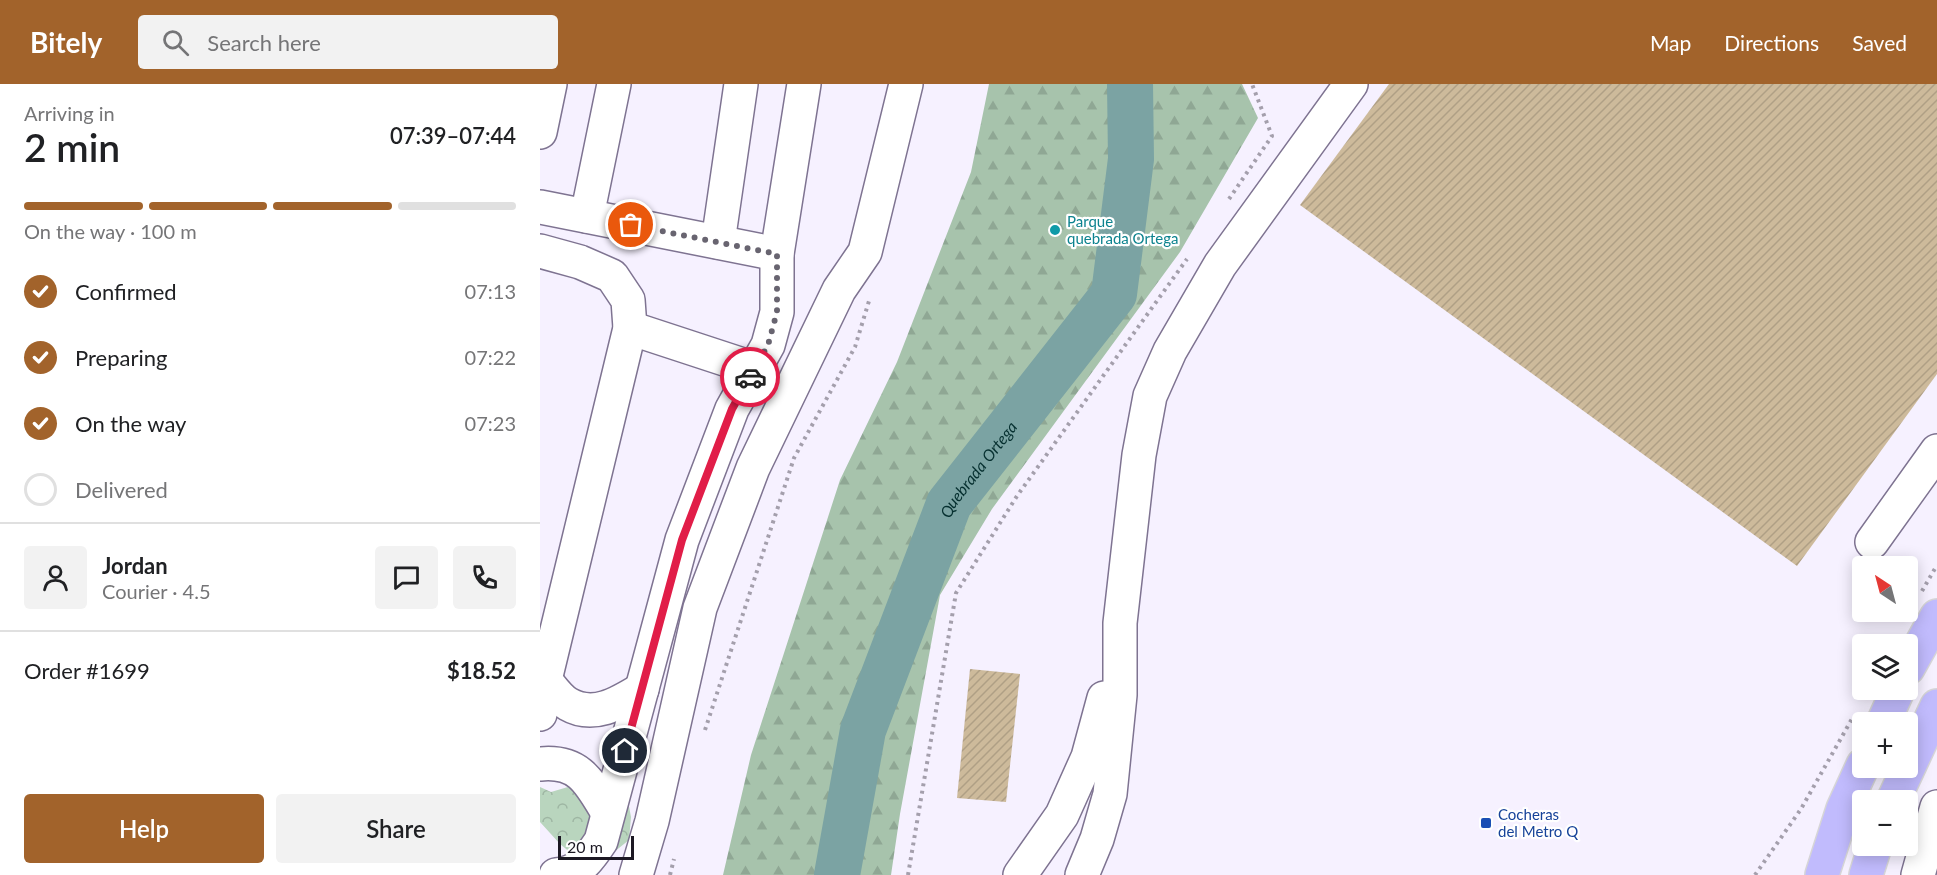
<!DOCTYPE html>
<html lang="en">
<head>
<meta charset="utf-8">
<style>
  body { margin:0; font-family:Lato,sans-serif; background:#f2f2f2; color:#202124; height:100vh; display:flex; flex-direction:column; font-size:22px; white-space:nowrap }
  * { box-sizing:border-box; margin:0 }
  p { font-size:20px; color:#757577 }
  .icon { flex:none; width:33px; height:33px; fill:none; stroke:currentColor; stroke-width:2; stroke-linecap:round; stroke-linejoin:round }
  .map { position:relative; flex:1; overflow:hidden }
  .drawer { display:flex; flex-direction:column; background:#fff; width:540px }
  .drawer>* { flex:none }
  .needle { width:39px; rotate:324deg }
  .fabs { position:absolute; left:1312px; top:472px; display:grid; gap:12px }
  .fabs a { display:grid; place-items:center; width:66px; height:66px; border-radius:6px; background:#fff; box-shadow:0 3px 15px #0003; font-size:30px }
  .scale { position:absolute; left:18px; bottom:15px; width:76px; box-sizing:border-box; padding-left:6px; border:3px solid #1c1823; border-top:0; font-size:16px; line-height:21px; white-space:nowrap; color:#1c1823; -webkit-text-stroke:4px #fff; paint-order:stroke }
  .pin { position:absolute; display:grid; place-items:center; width:51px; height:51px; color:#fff; margin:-26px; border:3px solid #fff; border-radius:50%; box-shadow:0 2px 6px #0007 }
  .courier { position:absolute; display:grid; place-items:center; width:60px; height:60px; margin:-30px; border:4px solid #e11d48; border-radius:50%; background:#fff; color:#222; box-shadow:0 2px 8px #0007 }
  .headline em { font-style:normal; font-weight:600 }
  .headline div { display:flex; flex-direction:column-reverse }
  .headline { display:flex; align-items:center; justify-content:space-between; height:102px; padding:0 24px }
  h1 { font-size:39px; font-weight:600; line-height:45px }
  .bar { display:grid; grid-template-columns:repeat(4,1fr); gap:9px 6px; align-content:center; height:72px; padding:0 24px }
  .bar i { height:8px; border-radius:4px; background:#e0e0e0 }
  .bar .active { background:#a2632b }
  .bar p { grid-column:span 4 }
  .line { display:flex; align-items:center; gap:15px; padding:0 24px; border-top:2px solid #e0e0e0 }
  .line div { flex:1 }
  .round { display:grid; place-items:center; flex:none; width:63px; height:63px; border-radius:6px; background:#f2f2f2 }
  ol { padding:0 24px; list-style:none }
  li { display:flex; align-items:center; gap:18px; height:66px }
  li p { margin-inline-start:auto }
  li .icon { padding:6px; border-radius:50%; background:#a2632b; color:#fff; stroke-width:4 }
  li:last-child { color:#757577 }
  li i { width:33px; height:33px; border:3px solid #e0e0e0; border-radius:50% }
  .primary-button { display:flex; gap:12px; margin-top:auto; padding:12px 24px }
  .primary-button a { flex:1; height:69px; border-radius:6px; background:#a2632b; color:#fff; font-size:24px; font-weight:600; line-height:69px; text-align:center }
  .primary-button a+a { background:#f2f2f2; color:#202124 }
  header { display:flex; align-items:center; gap:36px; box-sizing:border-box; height:84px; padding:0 30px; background:#a2632b; color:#fff }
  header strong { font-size:28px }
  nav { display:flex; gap:33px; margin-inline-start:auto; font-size:21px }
  .search { width:420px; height:54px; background:#f2f2f2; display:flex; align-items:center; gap:15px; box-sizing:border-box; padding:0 21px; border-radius:6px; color:#757577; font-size:22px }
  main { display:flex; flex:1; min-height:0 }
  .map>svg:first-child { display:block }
</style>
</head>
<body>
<header>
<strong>Bitely</strong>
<div class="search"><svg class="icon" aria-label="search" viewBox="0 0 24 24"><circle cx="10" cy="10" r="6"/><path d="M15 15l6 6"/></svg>Search here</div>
<nav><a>Map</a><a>Directions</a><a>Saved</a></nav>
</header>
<main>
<section class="drawer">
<div class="headline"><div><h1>2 min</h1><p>Arriving in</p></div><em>07:39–07:44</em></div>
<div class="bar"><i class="active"></i><i class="active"></i><i class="active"></i><i></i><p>On the way · 100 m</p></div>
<ol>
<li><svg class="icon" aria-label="check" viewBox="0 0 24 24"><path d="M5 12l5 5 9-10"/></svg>Confirmed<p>07:13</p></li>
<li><svg class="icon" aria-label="check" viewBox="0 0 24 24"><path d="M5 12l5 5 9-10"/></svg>Preparing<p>07:22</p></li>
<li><svg class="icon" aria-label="check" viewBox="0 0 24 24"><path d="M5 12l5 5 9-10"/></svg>On the way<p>07:23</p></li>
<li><i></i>Delivered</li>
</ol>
<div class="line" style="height:108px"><a class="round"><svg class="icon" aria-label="person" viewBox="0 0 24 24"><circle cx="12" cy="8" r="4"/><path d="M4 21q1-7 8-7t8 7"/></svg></a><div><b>Jordan</b><p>Courier · 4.5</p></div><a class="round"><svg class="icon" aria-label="chat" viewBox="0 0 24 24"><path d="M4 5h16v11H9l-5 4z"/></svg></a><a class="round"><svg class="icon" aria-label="phone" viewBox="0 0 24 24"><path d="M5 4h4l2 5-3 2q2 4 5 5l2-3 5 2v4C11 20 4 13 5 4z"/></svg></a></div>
<div class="line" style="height:78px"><div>Order #1699</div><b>$18.52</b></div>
<div class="primary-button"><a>Help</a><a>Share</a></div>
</section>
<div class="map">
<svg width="1397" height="791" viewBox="0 0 1397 791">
  <defs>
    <pattern id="forest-firs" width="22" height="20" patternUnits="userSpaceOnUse" patternTransform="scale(1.5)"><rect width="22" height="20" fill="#a7c3ac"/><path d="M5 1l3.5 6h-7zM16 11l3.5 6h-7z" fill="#8fa794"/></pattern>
    <pattern id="park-crowns" width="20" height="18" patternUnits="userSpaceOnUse" patternTransform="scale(1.5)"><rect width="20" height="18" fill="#b9d5be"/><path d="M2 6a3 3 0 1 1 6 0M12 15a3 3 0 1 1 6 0" fill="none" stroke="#9eb6a3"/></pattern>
    <pattern id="building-hatch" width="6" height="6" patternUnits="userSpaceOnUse" patternTransform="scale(1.5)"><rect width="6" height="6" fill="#cdba9b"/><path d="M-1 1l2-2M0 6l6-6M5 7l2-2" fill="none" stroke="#af9f85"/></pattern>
  </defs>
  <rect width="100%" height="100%" fill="#f6f1ff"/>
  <path fill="url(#forest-firs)" d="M449,0H702L718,34L640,168L452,425L400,511L360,730L351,791H183L211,671L300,396L357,278L431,88Z"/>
  <path fill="url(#park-crowns)" d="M38,700L87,712L91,733L89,756L69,772L37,774L20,760L0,738V703L11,708Z"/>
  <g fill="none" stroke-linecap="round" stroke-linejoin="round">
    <path stroke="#7ba3a3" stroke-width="46" id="s1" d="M297,791L323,646L409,420L574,210L591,75L590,0"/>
  </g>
  <g fill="url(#building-hatch)">
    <path d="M849,0H1397V290L1257,482L760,121Z"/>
    <path d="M430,585L480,590L466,718L417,714Z"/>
  </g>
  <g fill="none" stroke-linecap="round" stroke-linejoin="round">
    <defs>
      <g id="minor">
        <path d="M0,48L10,0"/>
        <path d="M0,123L237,170"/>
        <path d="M47,132L74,0"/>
        <path d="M178,158L201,0"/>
        <path d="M0,167L40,178L72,192L88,216L90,244L5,596L0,630"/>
        <path d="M90,244L215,285"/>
        <path d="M1332,458L1397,367"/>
        <path d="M5,596C11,603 19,615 28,620C54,635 79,619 102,605"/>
        <path d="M0,680C40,676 50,699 68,729"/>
        <path d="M16,791C40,789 49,775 61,757L142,456L192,325L228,261L237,228V170L264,0"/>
        <path d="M96,791L112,737L160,524L213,384L299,206L325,168L366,0"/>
        <path d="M480,791L522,731L548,673L564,614"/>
        <path d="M542,791L557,755L570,710L580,611V539L599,371L610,312L630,267L680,181L811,0"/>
        <path d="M1378,791L1397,723"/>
      </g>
      <g id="major">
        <path d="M1368,584L1397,532"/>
        <path d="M1343,639L1358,606"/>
        <path d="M1353,717L1397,622"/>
        <path d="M1282,791L1303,725L1323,681"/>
        <path d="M1326,791L1335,762"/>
      </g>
    </defs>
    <use href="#minor" stroke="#7e7391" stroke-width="36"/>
    <use href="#major" stroke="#d6d5d7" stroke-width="36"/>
    <g stroke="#a49fac" stroke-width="4" stroke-dasharray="3 4.5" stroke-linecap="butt">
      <path d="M689,115L732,52L712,0"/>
      <path d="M1382,507L1397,481"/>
      <path d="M165,646L254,374L315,263L329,217"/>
      <path d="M130,791L134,775"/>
      <path d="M368,791L416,509L477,412L647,175"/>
      <path d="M1215,791L1261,725L1313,633"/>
    </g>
    <use href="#minor" stroke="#fff" stroke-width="33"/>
    <use href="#major" stroke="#c1bbfd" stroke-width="33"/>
  </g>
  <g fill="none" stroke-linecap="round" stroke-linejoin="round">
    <path stroke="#686470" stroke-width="6" stroke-dasharray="0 10.8" d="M91,141L237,170V228L228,261L210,293"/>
    <path stroke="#e11d48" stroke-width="8" d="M85,667L142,456L192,325L210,293"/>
  </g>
  <circle fill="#0f9aa8" stroke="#fff" stroke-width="2" cx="515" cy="146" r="6"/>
  <rect fill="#1a4fb4" stroke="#fff" stroke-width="2" x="940" y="733" width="12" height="12" rx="3"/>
  <g text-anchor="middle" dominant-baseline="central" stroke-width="4.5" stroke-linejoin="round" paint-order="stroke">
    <g font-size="15" fill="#0d838f" stroke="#fff" text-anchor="start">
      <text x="527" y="137">Parque<tspan x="527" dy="17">quebrada Ortega</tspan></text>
    </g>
    <g font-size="15" fill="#164399" stroke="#fff" text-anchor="start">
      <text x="958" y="730">Cocheras<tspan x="958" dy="17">del Metro Q</tspan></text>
    </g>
    <g font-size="16" font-style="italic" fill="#063030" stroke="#fff">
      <text stroke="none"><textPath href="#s1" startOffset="434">Quebrada Ortega</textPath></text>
    </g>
  </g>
</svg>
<div class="fabs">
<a><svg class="needle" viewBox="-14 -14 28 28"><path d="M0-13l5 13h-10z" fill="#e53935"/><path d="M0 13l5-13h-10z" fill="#757577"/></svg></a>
<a><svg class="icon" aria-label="layers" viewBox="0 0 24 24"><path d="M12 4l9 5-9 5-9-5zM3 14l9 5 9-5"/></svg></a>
<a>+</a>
<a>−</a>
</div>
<div class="scale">20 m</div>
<div class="pin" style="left:91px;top:141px;background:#ea580c"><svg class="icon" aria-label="bag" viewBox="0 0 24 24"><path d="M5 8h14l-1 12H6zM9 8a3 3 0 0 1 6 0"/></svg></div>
<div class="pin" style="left:85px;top:667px;background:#1f2937"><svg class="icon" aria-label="home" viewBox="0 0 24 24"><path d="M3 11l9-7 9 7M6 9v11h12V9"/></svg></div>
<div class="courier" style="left:210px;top:293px"><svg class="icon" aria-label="car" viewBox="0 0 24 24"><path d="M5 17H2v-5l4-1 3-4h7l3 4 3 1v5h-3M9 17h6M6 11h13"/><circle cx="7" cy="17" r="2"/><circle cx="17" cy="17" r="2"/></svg></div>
</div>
</main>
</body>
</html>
